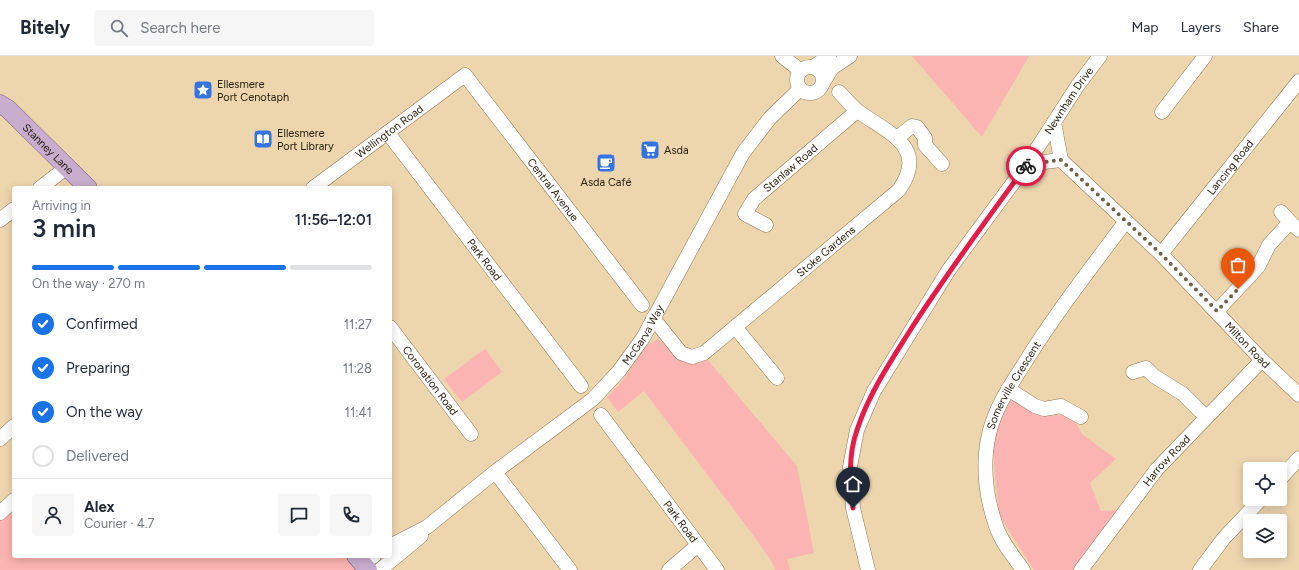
<!DOCTYPE html>
<html lang="en">
<head>
<meta charset="utf-8">
<style>
  body { margin:0; font-family:Figtree,sans-serif; background:#f6f6f7; color:#1f2937; height:100vh; display:flex; flex-direction:column; font-size:15px; white-space:nowrap }
  * { box-sizing:border-box; margin:0 }
  p { font-size:13px; color:#747a83 }
  .icon { flex:none; width:22px; height:22px; fill:none; stroke:currentColor; stroke-width:2; stroke-linecap:round; stroke-linejoin:round }
  .map { position:relative; flex:1; overflow:hidden }
  .drawer { position:absolute; left:12px; top:130px; width:380px; height:372px; display:flex; flex-direction:column; background:#fff; border-radius:4px; box-shadow:0 2px 10px #0003 }
  .drawer>* { flex:none }
  .controls { position:absolute; left:1243px; top:406px; display:grid; gap:8px }
  .controls a { display:grid; place-items:center; width:44px; height:44px; border-radius:4px; background:#fff; box-shadow:0 2px 10px #0003; font-size:20px }
  .pin { position:absolute; display:grid; place-items:center; width:34px; height:34px; color:#fff; margin:-41px -17px; border-radius:50% 50% 50% 0; rotate:-45deg; box-shadow:0 0 4px #0007 }
  .pin .icon { rotate:45deg }
  .courier { position:absolute; display:grid; place-items:center; width:40px; height:40px; margin:-20px; border:3px solid #e11d48; border-radius:50%; background:#fff; color:#222; box-shadow:0 1px 5px #0007 }
  .overview em { font-style:normal; font-weight:600 }
  .overview div { display:flex; flex-direction:column-reverse }
  .overview { display:flex; align-items:center; justify-content:space-between; height:68px; padding:0 20px }
  h1 { font-size:26px; font-weight:600; line-height:30px }
  .bar { display:grid; grid-template-columns:repeat(4,1fr); gap:6px 4px; align-content:center; height:48px; padding:0 20px }
  .bar i { height:5px; border-radius:3px; background:#e0e1e3 }
  .bar .selected { background:#1a73e8 }
  .bar p { grid-column:span 4 }
  .line { display:flex; align-items:center; gap:10px; padding:0 20px; border-top:1px solid #e0e1e3 }
  .line div { flex:1 }
  .round { display:grid; place-items:center; flex:none; width:42px; height:42px; border-radius:4px; background:#f6f6f7 }
  ol { padding:0 20px; list-style:none }
  li { display:flex; align-items:center; gap:12px; height:44px }
  li p { margin-inline-start:auto }
  li .icon { padding:4px; border-radius:50%; background:#1a73e8; color:#fff; stroke-width:4 }
  li:last-child { color:#747a83 }
  li i { width:22px; height:22px; border:2px solid #e0e1e3; border-radius:50% }
  header { display:flex; align-items:center; gap:24px; box-sizing:border-box; height:56px; padding:0 20px; background:#fff; border-bottom:1px solid #e0e1e3 }
  header strong { font-size:19px }
  nav { display:flex; gap:22px; margin-inline-start:auto; font-size:14px }
  .search { width:280px; height:36px; background:#f6f6f7; display:flex; align-items:center; gap:10px; box-sizing:border-box; padding:0 14px; border-radius:4px; color:#747a83; font-size:15px }
  .map>svg:first-child { display:block }
</style>
</head>
<body>
<header>
<strong>Bitely</strong>
<div class="search"><svg class="icon" aria-label="search" viewBox="0 0 24 24"><circle cx="10" cy="10" r="6"/><path d="M15 15l6 6"/></svg>Search here</div>
<nav><a>Map</a><a>Layers</a><a>Share</a></nav>
</header>
<div class="map">
<svg width="1299" height="514" viewBox="0 0 1299 514">
  <rect width="100%" height="100%" fill="#edd5ae"/>
  <g fill="#fcb4b2">
    <path d="M912,0H1029L982,81Z"/>
    <path d="M658,283L673,297L707,303L797,410L814,497L787,503L790,514H775L772,506L750,475L644,335L618,356L607,341L623,324L646,290Z"/>
    <path d="M485,293L502,316L462,346L444,323Z"/>
    <path d="M1011,343L1045,360L1063,359L1074,364L1082,378L1116,403L1090,427L1101,455L1117,454L1074,514H1034L999,459L994,408V383L999,368Z"/>
    <path d="M14,449V500H348L359,514H0V462Z"/>
  </g>
  <g fill="none" stroke-linecap="round" stroke-linejoin="round">
    <defs>
      <g id="minor">
        <path d="M782,0L801,15"/>
        <circle cx="810" cy="24" r="13"/>
        <path d="M813,11L829,0"/>
        <path d="M823,27L832,12L850,0"/>
        <path d="M1162,56L1205,0"/>
        <path d="M1054,66L1061,104"/>
        <path id="s1" d="M388,77L581,330"/>
        <path d="M897,82L912,70L917,71L925,82V89L942,108"/>
        <path id="s2" d="M1027,108L1061,104L1161,198L1262,304L1299,339"/>
        <path d="M40,132L66,112"/>
        <path id="s3" d="M313,132L465,19L642,249"/>
        <path d="M0,164L14,153"/>
        <path d="M1290,166L1299,174"/>
        <path id="s4" d="M766,169L745,158L754,143L857,55"/>
        <path id="s5" d="M1161,198L1299,25"/>
        <path d="M1217,255L1258,211L1269,189L1290,166L1281,156"/>
        <path id="s6" d="M653,262L681,297L692,301L704,297L899,134C929,91 888,77 859,56C851,50 845,42 839,36"/>
        <path id="s7" d="M390,271L471,378"/>
        <path d="M735,271L777,322"/>
        <path d="M1133,316L1146,312L1154,320L1183,338L1206,361"/>
        <path d="M1008,333L1035,350L1044,353L1061,350L1081,361"/>
        <path id="s8" d="M601,359L717,514"/>
        <path d="M0,383L14,370"/>
        <path d="M495,416L570,514"/>
        <path d="M1280,423L1299,402"/>
        <path d="M0,457L14,444"/>
        <path id="s9" d="M390,490L427,471L495,416L593,343L619,315L643,282L743,97L770,62L799,34"/>
        <path d="M362,507L374,500"/>
        <path d="M380,514L421,480"/>
        <path d="M669,514L698,489"/>
        <path id="s10" d="M868,514L853,452L850,411L857,374L874,335L948,215L1027,108L1078,29L1100,0"/>
        <path id="s11" d="M1023,514C1014,501 1001,486 996,470C986,441 982,409 989,378C995,352 1010,330 1024,308C1055,258 1091,212 1126,165"/>
        <path id="s12" d="M1081,514L1157,413L1262,304"/>
        <path d="M1200,514L1224,482L1261,443"/>
      </g>
      <g id="major">
        <path id="s13" d="M0,48L8,53L88,132"/>
        <path d="M356,500L368,514"/>
      </g>
    </defs>
    <use href="#minor" stroke="#8c7752" stroke-width="15"/>
    <use href="#major" stroke="#795977" stroke-width="19"/>
    <use href="#minor" stroke="#fff" stroke-width="14"/>
    <use href="#major" stroke="#c8adce" stroke-width="18"/>
  </g>
  <g fill="none" stroke-linecap="round" stroke-linejoin="round">
    <path stroke="#6e6149" stroke-width="4" stroke-dasharray="0 7.2" d="M1026,110L1028,108L1061,104L1161,198L1217,255L1238,233"/>
    <path stroke="#e11d48" stroke-width="5" d="M853,452C850,426 848,399 857,374C869,337 891,305 911,273C947,217 987,163 1026,110"/>
  </g>
  <defs>
    <symbol id="sight-square" viewBox="-11 -11 22 22"><rect x="-9" y="-9" width="18" height="18" rx="4" fill="#3473e1" stroke="#edd5ae"/><path d="M0-6L1.8-2.2L6-1.7L2.9 1.2L3.7 5.4L0 3.3L-3.7 5.4L-2.9 1.2L-6-1.7L-1.8-2.2Z" fill="#fff"/></symbol>
    <symbol id="library-square" viewBox="-11 -11 22 22"><rect x="-9" y="-9" width="18" height="18" rx="4" fill="#3473e1" stroke="#edd5ae"/><path d="M-6-4Q-3-5.5-.7-3.5V5Q-3 3-6 4ZM6-4Q3-5.5 .7-3.5V5Q3 3 6 4Z" fill="#fff"/></symbol>
    <symbol id="supermarket-square" viewBox="-11 -11 22 22"><rect x="-9" y="-9" width="18" height="18" rx="4" fill="#3473e1" stroke="#edd5ae"/><path d="M-6-5.5h2.5l.6 2H6L4.5 2H-2.5L-4.4-4H-6ZM-1.5 3.2a1.3 1.3 0 1 0 .1 0ZM3 3.2a1.3 1.3 0 1 0 .1 0Z" fill="#fff"/></symbol>
    <symbol id="cafe-square" viewBox="-11 -11 22 22"><rect x="-9" y="-9" width="18" height="18" rx="4" fill="#3473e1" stroke="#edd5ae"/><path d="M-5.5-4.5H6V0H3Q3 3.5 0 3.5H-2.5Q-5.5 3.5-5.5 0ZM3-3.2v2h1.7v-2ZM-6 4.5H4V6H-6Z" fill="#fff"/></symbol>
  </defs>
  <g fill-rule="evenodd">
    <use href="#sight-square" x="192" y="23" width="22" height="22"/>
    <use href="#library-square" x="252" y="72" width="22" height="22"/>
    <use href="#supermarket-square" x="639" y="83" width="22" height="22"/>
    <use href="#cafe-square" x="595" y="96" width="22" height="22"/>
  </g>
  <g text-anchor="middle" dominant-baseline="central" stroke-width="3" stroke-linejoin="round" paint-order="stroke">
    <g font-size="11" fill="#2a2212" stroke="#edd5ae" text-anchor="start">
      <text x="217" y="28">Ellesmere<tspan x="217" dy="13">Port Cenotaph</tspan></text>
      <text x="277" y="77">Ellesmere<tspan x="277" dy="13">Port Library</tspan></text>
      <text x="664" y="94">Asda</text>
      <text x="606" y="126" text-anchor="middle">Asda Café</text>
    </g>
    <g font-size="11" fill="#2a2212" stroke="#edd5ae">
      <text stroke="none"><textPath href="#s10" startOffset="535">Newnham Drive</textPath></text>
      <text stroke="none"><textPath href="#s3" startOffset="95">Wellington Road</textPath></text>
      <text stroke="none"><textPath href="#s13" startOffset="66">Stanney Lane</textPath></text>
      <text stroke="none"><textPath href="#s5" startOffset="111">Lancing Road</textPath></text>
      <text stroke="none"><textPath href="#s4" startOffset="89">Stanlaw Road</textPath></text>
      <text stroke="none"><textPath href="#s3" startOffset="334">Central Avenue</textPath></text>
      <text stroke="none"><textPath href="#s6" startOffset="228">Stoke Gardens</textPath></text>
      <text stroke="none"><textPath href="#s1" startOffset="159">Park Road</textPath></text>
      <text stroke="none"><textPath href="#s9" startOffset="333">McGarva Way</textPath></text>
      <text stroke="none"><textPath href="#s2" startOffset="297">Milton Road</textPath></text>
      <text stroke="none"><textPath href="#s7" startOffset="67">Coronation Road</textPath></text>
      <text stroke="none"><textPath href="#s11" startOffset="200">Somerville Crescent</textPath></text>
      <text stroke="none"><textPath href="#s12" startOffset="139">Harrow Road</textPath></text>
      <text stroke="none"><textPath href="#s8" startOffset="133">Park Road</textPath></text>
    </g>
  </g>
</svg>
<div class="controls">
<a><svg class="icon" aria-label="locate" viewBox="0 0 24 24"><circle cx="12" cy="12" r="6"/><path d="M12 2v4M12 18v4M2 12h4M18 12h4"/></svg></a>
<a><svg class="icon" aria-label="layers" viewBox="0 0 24 24"><path d="M12 4l9 5-9 5-9-5zM3 14l9 5 9-5"/></svg></a>
</div>
<div class="pin" style="left:1238px;top:233px;background:#ea580c"><svg class="icon" aria-label="bag" viewBox="0 0 24 24"><path d="M5 8h14l-1 12H6zM9 8a3 3 0 0 1 6 0"/></svg></div>
<div class="pin" style="left:853px;top:452px;background:#1f2937"><svg class="icon" aria-label="home" viewBox="0 0 24 24"><path d="M3 11l9-7 9 7M6 9v11h12V9"/></svg></div>
<div class="courier" style="left:1026px;top:110px"><svg class="icon" aria-label="bike" viewBox="0 0 24 24"><circle cx="6" cy="16" r="4"/><circle cx="18" cy="16" r="4"/><path d="M6 16l4-8h5l3 8M10 8l3 8H6M13 5h3"/></svg></div>
<section class="drawer">
<div class="overview"><div><h1>3 min</h1><p>Arriving in</p></div><em>11:56–12:01</em></div>
<div class="bar"><i class="selected"></i><i class="selected"></i><i class="selected"></i><i></i><p>On the way · 270 m</p></div>
<ol>
<li><svg class="icon" aria-label="check" viewBox="0 0 24 24"><path d="M5 12l5 5 9-10"/></svg>Confirmed<p>11:27</p></li>
<li><svg class="icon" aria-label="check" viewBox="0 0 24 24"><path d="M5 12l5 5 9-10"/></svg>Preparing<p>11:28</p></li>
<li><svg class="icon" aria-label="check" viewBox="0 0 24 24"><path d="M5 12l5 5 9-10"/></svg>On the way<p>11:41</p></li>
<li><i></i>Delivered</li>
</ol>
<div class="line" style="height:72px"><a class="round"><svg class="icon" aria-label="person" viewBox="0 0 24 24"><circle cx="12" cy="8" r="4"/><path d="M4 21q1-7 8-7t8 7"/></svg></a><div><b>Alex</b><p>Courier · 4.7</p></div><a class="round"><svg class="icon" aria-label="chat" viewBox="0 0 24 24"><path d="M4 5h16v11H9l-5 4z"/></svg></a><a class="round"><svg class="icon" aria-label="phone" viewBox="0 0 24 24"><path d="M5 4h4l2 5-3 2q2 4 5 5l2-3 5 2v4C11 20 4 13 5 4z"/></svg></a></div>
</section>
</div>
</body>
</html>
